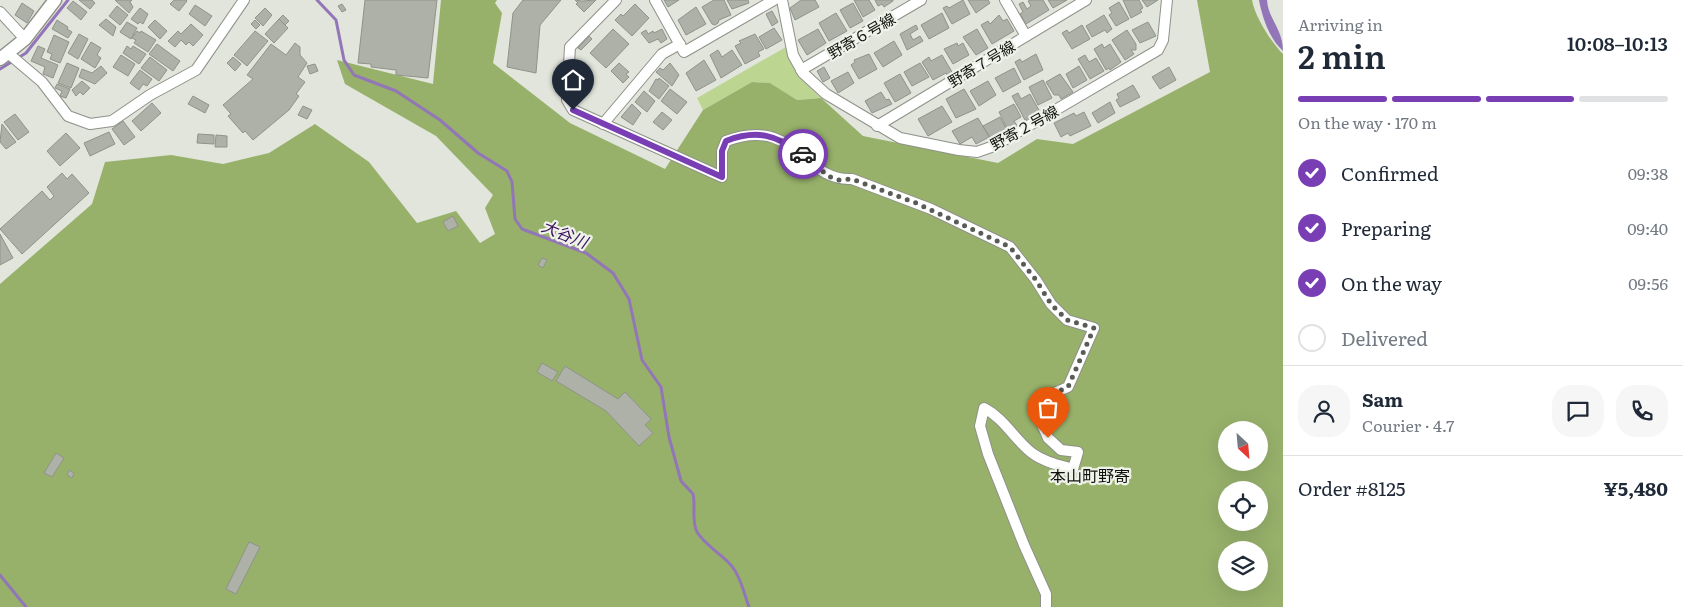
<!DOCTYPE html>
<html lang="en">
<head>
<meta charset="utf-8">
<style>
  body { margin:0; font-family:Literata,"Noto Sans JP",serif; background:#f6f6f7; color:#1f2937; height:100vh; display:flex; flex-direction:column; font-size:19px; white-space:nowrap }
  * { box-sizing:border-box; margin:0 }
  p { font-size:16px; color:#747a83 }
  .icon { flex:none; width:28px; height:28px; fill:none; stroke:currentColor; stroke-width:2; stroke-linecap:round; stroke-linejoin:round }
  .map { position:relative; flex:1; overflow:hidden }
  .drawer { display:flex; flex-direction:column; background:#fff; width:400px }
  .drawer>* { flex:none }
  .needle { width:32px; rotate:154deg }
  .tools { position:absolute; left:1218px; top:421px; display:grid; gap:10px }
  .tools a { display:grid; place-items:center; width:50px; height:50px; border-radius:50%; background:#fff; box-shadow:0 5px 20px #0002; font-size:25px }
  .pin { position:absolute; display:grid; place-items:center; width:42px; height:42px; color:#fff; margin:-51px -21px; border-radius:50% 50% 50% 0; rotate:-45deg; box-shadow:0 0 5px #0007 }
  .pin .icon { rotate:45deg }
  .courier { position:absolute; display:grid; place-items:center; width:50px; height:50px; margin:-25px; border:4px solid #793eb4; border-radius:50%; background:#fff; color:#222; box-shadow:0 1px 6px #0007 }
  .head em { font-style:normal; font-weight:600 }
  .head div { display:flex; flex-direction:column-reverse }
  .head { display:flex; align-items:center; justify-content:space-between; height:85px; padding:0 15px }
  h1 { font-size:32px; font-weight:600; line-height:38px }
  .bar { display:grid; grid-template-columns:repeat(4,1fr); gap:8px 5px; align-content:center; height:60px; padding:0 15px }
  .bar i { height:6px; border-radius:4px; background:#e0e1e3 }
  .bar .selected { background:#793eb4 }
  .bar p { grid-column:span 4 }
  .line { display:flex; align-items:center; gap:12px; padding:0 15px; border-top:1px solid #e0e1e3 }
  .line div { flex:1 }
  .round { display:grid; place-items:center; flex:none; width:52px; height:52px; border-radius:20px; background:#f6f6f7 }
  ol { padding:0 15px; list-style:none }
  li { display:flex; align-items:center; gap:15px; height:55px }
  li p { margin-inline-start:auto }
  li .icon { padding:5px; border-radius:50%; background:#793eb4; color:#fff; stroke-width:4 }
  li:last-child { color:#747a83 }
  li i { width:28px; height:28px; border:2px solid #e0e1e3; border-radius:50% }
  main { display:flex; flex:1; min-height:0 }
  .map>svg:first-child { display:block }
</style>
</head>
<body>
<main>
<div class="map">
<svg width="1283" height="607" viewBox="0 0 1283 607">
  <rect width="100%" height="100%" fill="#e1e5db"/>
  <path fill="#bcd692" d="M786,47L799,77L821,98L797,100L770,83L752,82L703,110L697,98Z"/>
  <path fill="#97b16b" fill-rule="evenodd" d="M441,0H497L495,3L502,13L493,63L570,123L665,169L703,110L752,82L770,83L797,100L821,98L863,136L998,163L1037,139L1073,144L1210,72L1197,0H1252C1255,17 1271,42 1283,54V607H0V284L92,204L105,162L171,155L223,164L269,153L315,124L369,162L417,223L456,211L480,243L495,234L485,208L493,195L436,136L345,84L337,60L433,84ZM1226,430H1259V462H1226ZM1226,490H1259V522H1226ZM1226,550H1259V582H1226Z"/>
  <path fill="#9276b7" d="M1259,0H1267C1268,19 1283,29 1283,51C1270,40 1262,17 1259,0Z"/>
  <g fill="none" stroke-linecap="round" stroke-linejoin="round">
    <g stroke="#9276b7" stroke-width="3">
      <path d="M317,0L336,20L344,60L354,75L396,91L440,120L478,153L507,171L512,182L515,219L522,229L586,253L613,273L629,299L642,360L661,387L669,437L681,481L693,494C696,506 691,520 697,532C705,545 720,553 730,564C740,575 744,593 749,607"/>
      <path d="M0,69L26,53L68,0"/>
      <path d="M0,575L26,607"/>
    </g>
  </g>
  <g fill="#adb1a8" stroke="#8f938a">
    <path d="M79,0H92L95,3L90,9Z"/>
    <path d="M115,0H132L130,2L133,7L129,13Z"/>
    <path d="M174,0H186L187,1L179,11L170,4Z"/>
    <path d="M365,0H437L428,78L396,75V70L371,67V64L358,63Z"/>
    <path d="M523,0H561L540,25L536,73L507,67L513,13Z"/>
    <path d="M575,0L582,1L596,0L584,12L576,4L578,3Z"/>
    <path d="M664,0H679L668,7Z"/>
    <path d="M714,0H724L731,15L719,20L718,23L715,25L712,24L702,7Z"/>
    <path d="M727,0H748L749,3L732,9Z"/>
    <path d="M801,0H815L819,7L795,20L790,8Z"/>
    <path d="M854,0H869L875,10L863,17Z"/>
    <path d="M875,0H893V1L884,7L882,4L878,6Z"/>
    <path d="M963,0L970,14L952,24L943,8L947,6L949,8Z"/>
    <path d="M968,0H988L990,3L976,13Z"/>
    <path d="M1031,0H1043L1049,10L1026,24L1020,14L1023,12L1019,4L1023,2L1027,9L1031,6L1028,1Z"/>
    <path d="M1048,0H1067L1053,8Z"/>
    <path d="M1123,0H1139L1143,8L1140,10L1142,12L1131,18Z"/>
    <path d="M1142,0H1158L1147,7Z"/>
    <path d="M73,1L87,12L81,20L67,8Z"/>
    <path d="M1119,2L1129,19L1116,26L1109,15L1112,13L1109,8Z"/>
    <path d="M22,3L34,11L27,23L15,15Z"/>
    <path d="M853,3L863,21L850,28L840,10Z"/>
    <path d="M342,4L346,10L342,12L338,6Z"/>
    <path d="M635,4L649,18L632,36L615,20L621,14L623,16Z"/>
    <path d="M195,5L212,16L205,26L189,14Z"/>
    <path d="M117,6L128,15L120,25L109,16Z"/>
    <path d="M696,7L706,24L686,35L678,20Z"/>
    <path d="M140,8L148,14L143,24L140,22L138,24L131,19Z"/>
    <path d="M265,8L272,15L263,26L255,18Z"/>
    <path d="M772,11L778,22L772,26L766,14Z"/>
    <path d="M836,13L847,31L829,41L819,23Z"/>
    <path d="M942,13L949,28L929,39L921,25Z"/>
    <path d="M283,15L289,21L285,25L279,19Z"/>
    <path d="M999,15L1003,21L1007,19L1014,31L992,44L981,25L988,21L990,24Z"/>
    <path d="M1104,15L1112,29L1107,33L1105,30L1092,37L1086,26Z"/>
    <path d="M106,19L116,27L113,36L99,25Z"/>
    <path d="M279,19L288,28L274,43L265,34Z"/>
    <path d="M57,20L68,27L67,29L72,32L68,38L52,29Z"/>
    <path d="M155,20L167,31L160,39L148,27Z"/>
    <path d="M255,20L260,25L256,29L251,24Z"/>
    <path d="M127,22L137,28L131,39L120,32Z"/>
    <path d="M1148,22L1156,36L1140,43L1132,30Z"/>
    <path d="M191,24L203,35L193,46L189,42L186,45L181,40L175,47L168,41L178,31L181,34Z"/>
    <path d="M916,25L918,29L910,34L913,40L920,36L923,41L907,50L900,34Z"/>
    <path d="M1082,25L1090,39L1072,49L1062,33L1067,30L1069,33Z"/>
    <path d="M774,28L782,40L766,49L759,37Z"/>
    <path d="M613,29L629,44L606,68L590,53Z"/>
    <path d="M662,29L667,39L661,43L658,39L649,43L641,33L646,30L648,34L653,31L654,33Z"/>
    <path d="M818,29L826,43L807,55L798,40Z"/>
    <path d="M977,29L988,48L976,55L963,37Z"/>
    <path d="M1127,30L1136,44V50H1131L1134,54L1125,60L1112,40Z"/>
    <path d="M137,31L140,33L141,31L156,40L148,52L134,43L136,40L132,38Z"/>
    <path d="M255,31L268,41L247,66L234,55Z"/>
    <path d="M79,34L88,39L78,59L68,53Z"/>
    <path d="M755,34L764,49L758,52L760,56L745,64L735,46L741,43L739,41Z"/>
    <path d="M54,35L69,42L60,63L50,59L52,54L47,52Z"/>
    <path d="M589,36L592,39L581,50L578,48Z"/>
    <path d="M894,41L902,55L883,67L874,53Z"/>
    <path d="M91,42L101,48L97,55L101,58L95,68L81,59Z"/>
    <path d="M295,43L300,47V55L307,63L298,77L305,82L296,94L299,96L289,110L253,140L245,131L243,133L228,116L231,114L223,105L253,79L247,75L271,44L286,55Z"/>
    <path d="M957,43L958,46L963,43L969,55L953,64L944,49Z"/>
    <path d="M157,44L180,61L173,71L149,54Z"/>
    <path d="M1102,44L1104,48L1110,44L1121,62L1110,70L1109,68L1106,70L1094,49Z"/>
    <path d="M38,46L45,49L41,58L58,65L53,78L43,74L45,67L31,61Z"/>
    <path d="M127,46L131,49L133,46L146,54L139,64L123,53Z"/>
    <path d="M718,50L722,57L732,50L742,65L721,78L710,55Z"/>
    <path d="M869,54L877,69L859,79L851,65L855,62L854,60Z"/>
    <path d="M1036,54L1043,70L1024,80L1015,62L1020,59L1022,62Z"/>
    <path d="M121,55L135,64L128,76L113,67Z"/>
    <path d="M942,55L952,72L947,75L946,73L933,80L922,62L929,57L931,61Z"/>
    <path d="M1085,55L1089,62L1096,58L1104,71L1090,79L1078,59Z"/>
    <path d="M150,57L167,70L159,81L141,68Z"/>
    <path d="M233,57L241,64L235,71L227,63Z"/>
    <path d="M704,60L716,80L696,91L686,73Z"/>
    <path d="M67,63L79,68L71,88L58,83Z"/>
    <path d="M619,63L629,72L626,74L629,77L623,83L611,71Z"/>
    <path d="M670,63L679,75L672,86L656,72L660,68L663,70Z"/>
    <path d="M920,63L929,77L912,86L904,72Z"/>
    <path d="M315,64L318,71L310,74L307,66Z"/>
    <path d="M101,66L107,73L95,84L79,77L82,69L92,73Z"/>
    <path d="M1079,66L1087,80L1073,88L1066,74Z"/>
    <path d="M824,67L830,78L823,82L817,71Z"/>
    <path d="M1169,67L1176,80L1160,89L1152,77Z"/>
    <path d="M1014,68L1021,82L1003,92L995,78Z"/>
    <path d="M140,70L152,79L147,86L143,84L139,90L130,83Z"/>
    <path d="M848,72L854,83L838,93L831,81Z"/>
    <path d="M900,74L911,93L895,102L884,83Z"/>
    <path d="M1060,74L1073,92L1061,99L1059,95H1054L1046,82Z"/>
    <path d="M659,78L669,86L659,99L649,91L656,79L658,80Z"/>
    <path d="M1043,80L1052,98L1038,105L1029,87Z"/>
    <path d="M82,81L90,88L83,95L80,92L76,96L72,90Z"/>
    <path d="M988,81L996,95L979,106L970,91Z"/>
    <path d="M57,84L70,89L66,98L60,96L62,91L55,88Z"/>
    <path d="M1133,85L1140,97L1120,107L1116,100L1119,98L1117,94Z"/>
    <path d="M670,89L687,102L677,114L661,101Z"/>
    <path d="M964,89L976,109L956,118L946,99Z"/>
    <path d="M644,91L655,101L647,112L635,102Z"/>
    <path d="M881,92L886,100L889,99L892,104L872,113L865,101Z"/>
    <path d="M1018,93L1021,99L1030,94L1040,112L1025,120L1012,96Z"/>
    <path d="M193,96L209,105L205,113L188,104Z"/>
    <path d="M1110,102L1115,113L1098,123L1092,113Z"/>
    <path d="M152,103L161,113L141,131L132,121Z"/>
    <path d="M632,104L641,113L633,125L621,117Z"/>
    <path d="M1014,104L1021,117L1014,121L1018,127L1009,132L999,112Z"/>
    <path d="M303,106L312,110L307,119L298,115Z"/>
    <path d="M942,106L952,122L928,136L918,119Z"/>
    <path d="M662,112L672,120L663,130L653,122Z"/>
    <path d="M1084,112L1091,126L1070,136L1068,133L1061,137L1054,123L1074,113L1076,116Z"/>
    <path d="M15,114L29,132L18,140L4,122Z"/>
    <path d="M1000,117L1007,130L991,139L983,126Z"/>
    <path d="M978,118L989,137L976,144L972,137L960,144L952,131Z"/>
    <path d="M123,121L135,137L124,145L112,129Z"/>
    <path d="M2,124L16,142L6,149L0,142Z"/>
    <path d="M109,132L115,144L90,156L84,143Z"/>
    <path d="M66,133L80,148L60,166L47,151Z"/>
    <path d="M198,134L214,135V144L197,143Z"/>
    <path d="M216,135L227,136V147H215Z"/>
    <path d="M62,173L67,179L72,174L89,193L22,254L0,229L42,191L50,200L54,196L47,187Z"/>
    <path d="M453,216L458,226L448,231L443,222Z"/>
    <path d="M0,234L13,258L0,265Z"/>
    <path d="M542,258L547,260L543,268L538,265Z"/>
    <path d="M542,363L558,372L552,381L537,372Z"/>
    <path d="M565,366L618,399L625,392L651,419L645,425L653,433L639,446L606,411L556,381Z"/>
    <path d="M56,453L64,458L52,477L44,473Z"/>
    <path d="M69,470L74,473L72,478L67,475Z"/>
    <path d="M249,542L260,547L236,594L226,589Z"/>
  </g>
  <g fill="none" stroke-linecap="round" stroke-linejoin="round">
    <defs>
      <g id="minor">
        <path d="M616,0L570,47L567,100L573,110L722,177V151L726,141C797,115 803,182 852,179L931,209L1010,247L1036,280L1051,304L1067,320L1094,328L1068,387L1045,397L1040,420L1048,438L1061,450L1078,452L1073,469C1059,465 1044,462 1032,453C1014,439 1005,419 984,408L980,426L988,454L1024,545L1046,594V607"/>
        <path d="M655,0L684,52L774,0"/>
        <path d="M782,0L793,55L803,73L826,94L900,138L959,150L977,152L994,146L1158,50L1163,40L1167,0"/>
        <path d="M1005,0L1026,36"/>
        <path d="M0,12L25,39"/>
        <path d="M9,54L42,82L68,116L90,124L112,121L150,95L196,70L244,0"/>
        <path d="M801,70L921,0"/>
        <path d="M603,124L662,54L680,44"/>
        <path d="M877,126L1086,0"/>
      </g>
      <path id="tertiary" d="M0,59L25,39L55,0"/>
    </defs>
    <use href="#minor" stroke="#8e9189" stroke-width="12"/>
    <use href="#tertiary" stroke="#8e9189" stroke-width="15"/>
    <use href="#minor" stroke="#fff" stroke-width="10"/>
    <use href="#tertiary" stroke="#fff" stroke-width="12"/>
  </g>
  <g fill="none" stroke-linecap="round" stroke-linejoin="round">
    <path stroke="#595c56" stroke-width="5" stroke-dasharray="0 9" d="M803,154L828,176L839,180L852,179L916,203L1010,247L1036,280L1051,304L1067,320L1094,328L1068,387L1045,397L1040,420L1048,438"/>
    <path stroke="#793eb4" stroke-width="6" d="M573,110L722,177V151L726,141C757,129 776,135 803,154"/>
  </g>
  <g text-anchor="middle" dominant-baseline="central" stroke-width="4.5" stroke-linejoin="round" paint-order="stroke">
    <g font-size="15" fill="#10120e" stroke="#eef2e8">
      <text transform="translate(861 35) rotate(-30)">野寄６号線</text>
      <text transform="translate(981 63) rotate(-31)">野寄７号線</text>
      <text transform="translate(1024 127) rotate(-29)">野寄２号線</text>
    </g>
    <g font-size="16" font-style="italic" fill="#3c1260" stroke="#eef2e8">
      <text transform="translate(565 233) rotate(22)">大谷川</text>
    </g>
    <g font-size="16" fill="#10120e" stroke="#eef2e8">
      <text x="1090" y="475">本山町野寄</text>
    </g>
  </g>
</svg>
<div class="tools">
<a><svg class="needle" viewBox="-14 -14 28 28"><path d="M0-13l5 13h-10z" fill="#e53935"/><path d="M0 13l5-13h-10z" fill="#747a83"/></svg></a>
<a><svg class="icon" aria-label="locate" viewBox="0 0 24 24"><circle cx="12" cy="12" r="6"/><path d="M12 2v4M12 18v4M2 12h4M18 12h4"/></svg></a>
<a><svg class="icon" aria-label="layers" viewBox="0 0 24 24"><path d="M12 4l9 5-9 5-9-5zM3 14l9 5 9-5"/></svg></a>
</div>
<div class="pin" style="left:1048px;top:438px;background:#ea580c"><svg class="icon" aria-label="bag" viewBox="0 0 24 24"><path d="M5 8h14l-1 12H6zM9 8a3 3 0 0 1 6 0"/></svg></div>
<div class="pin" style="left:573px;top:110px;background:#1f2937"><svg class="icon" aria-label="home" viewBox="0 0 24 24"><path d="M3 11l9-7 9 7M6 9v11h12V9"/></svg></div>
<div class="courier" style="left:803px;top:154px"><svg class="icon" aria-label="car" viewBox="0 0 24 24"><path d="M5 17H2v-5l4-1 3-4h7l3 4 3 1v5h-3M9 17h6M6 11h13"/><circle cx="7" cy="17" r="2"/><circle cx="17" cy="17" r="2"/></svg></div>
</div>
<section class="drawer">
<div class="head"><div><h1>2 min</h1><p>Arriving in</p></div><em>10:08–10:13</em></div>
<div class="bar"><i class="selected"></i><i class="selected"></i><i class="selected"></i><i></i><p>On the way · 170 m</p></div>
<ol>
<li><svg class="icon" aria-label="check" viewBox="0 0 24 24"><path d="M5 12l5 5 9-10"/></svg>Confirmed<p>09:38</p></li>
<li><svg class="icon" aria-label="check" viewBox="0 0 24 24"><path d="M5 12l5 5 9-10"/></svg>Preparing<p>09:40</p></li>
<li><svg class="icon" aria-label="check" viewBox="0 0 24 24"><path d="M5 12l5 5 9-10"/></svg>On the way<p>09:56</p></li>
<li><i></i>Delivered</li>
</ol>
<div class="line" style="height:90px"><a class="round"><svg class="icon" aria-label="person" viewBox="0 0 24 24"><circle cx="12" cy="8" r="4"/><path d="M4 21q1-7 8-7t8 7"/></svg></a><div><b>Sam</b><p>Courier · 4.7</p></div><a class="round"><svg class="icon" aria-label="chat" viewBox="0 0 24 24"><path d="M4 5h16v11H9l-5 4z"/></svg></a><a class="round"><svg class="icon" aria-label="phone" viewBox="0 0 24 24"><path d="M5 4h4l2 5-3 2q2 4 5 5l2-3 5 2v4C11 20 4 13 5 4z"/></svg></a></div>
<div class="line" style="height:65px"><div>Order #8125</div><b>¥5,480</b></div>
</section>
</main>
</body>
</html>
